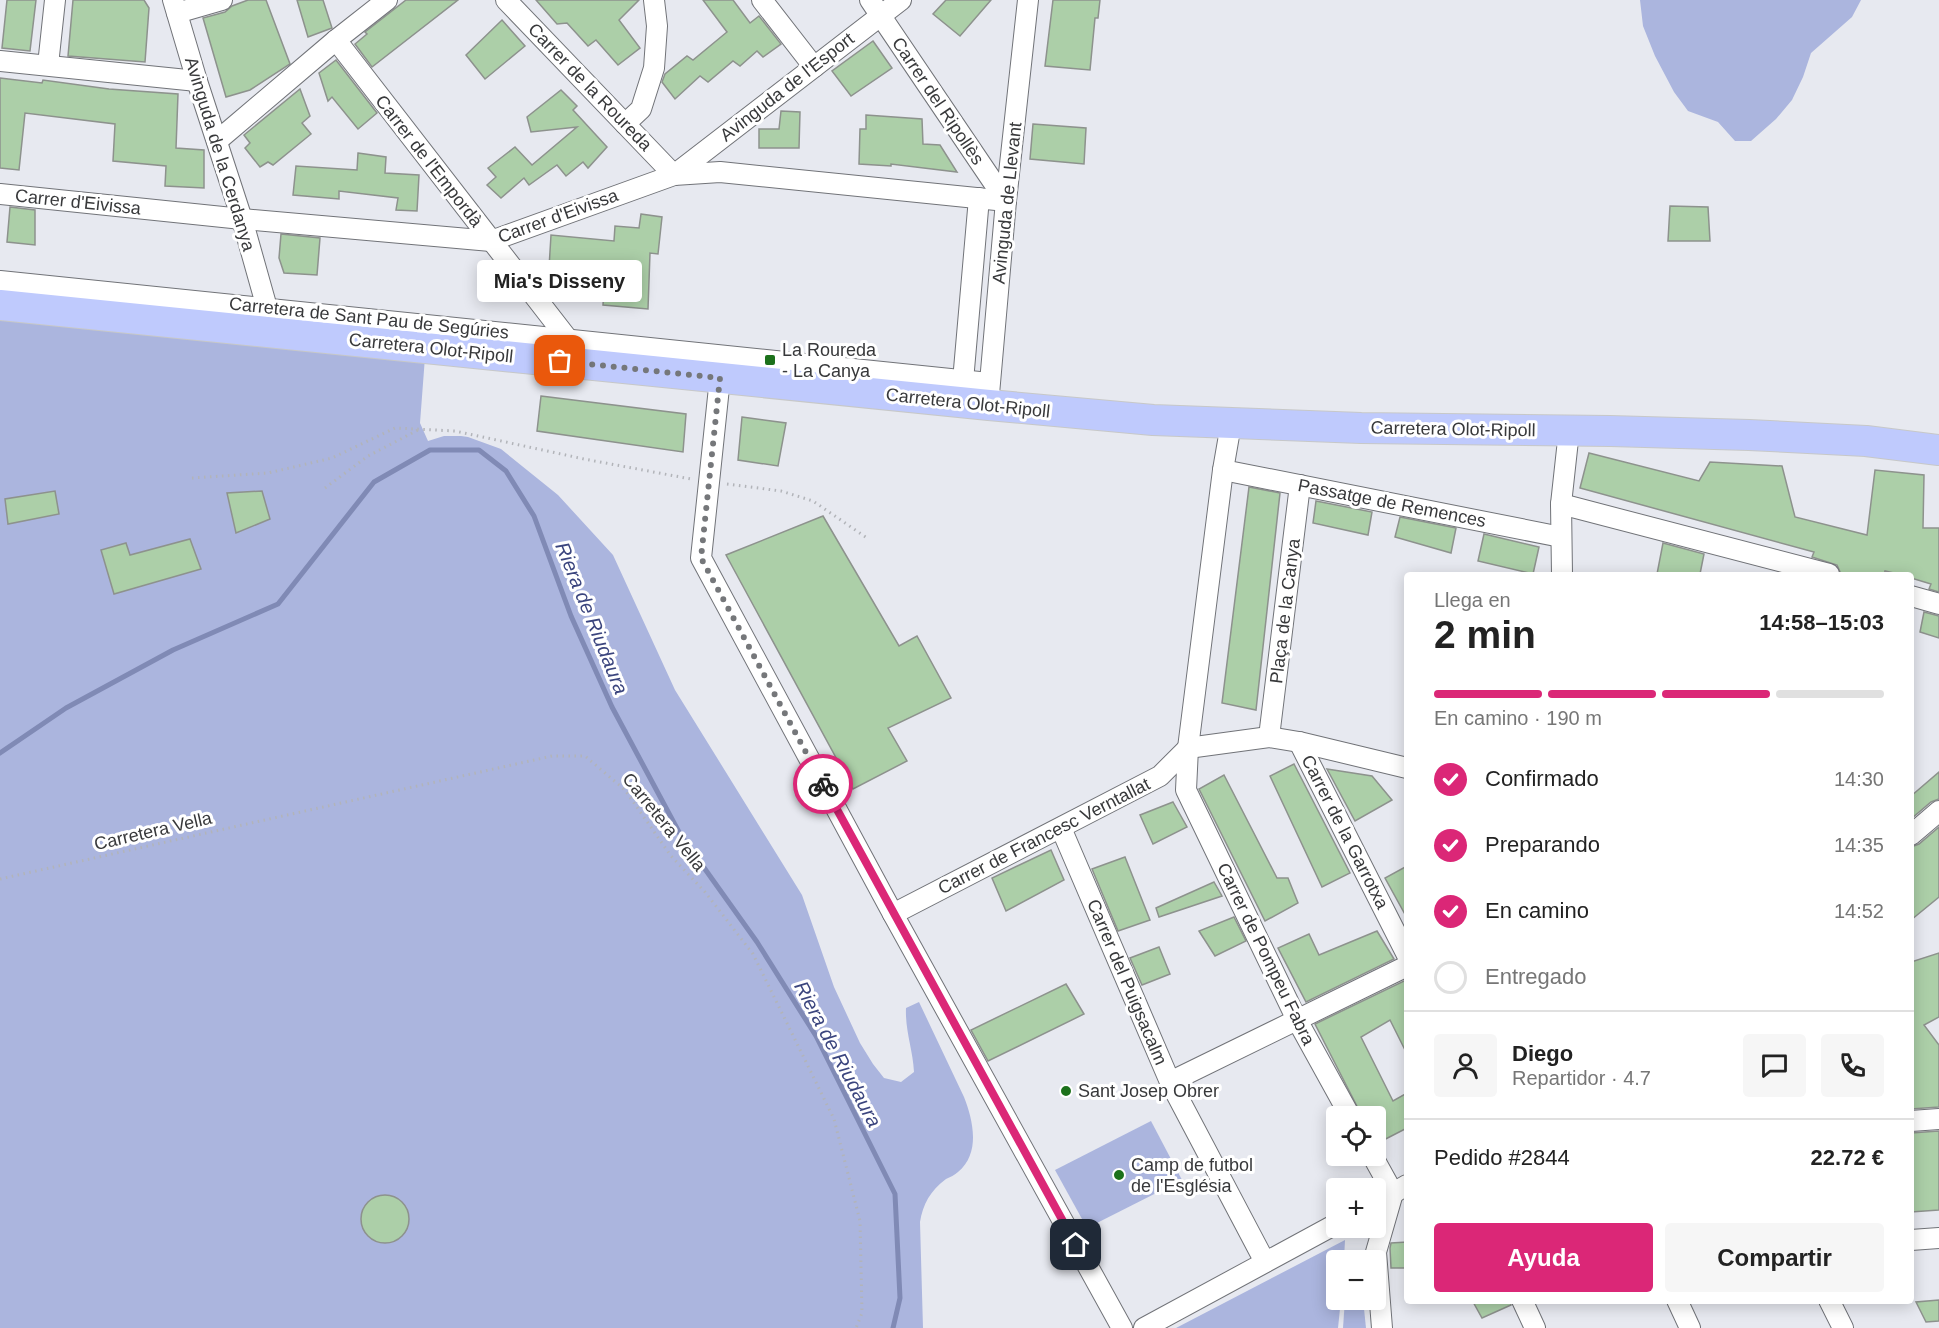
<!DOCTYPE html>
<html lang="es">
<head>
<meta charset="utf-8">
<style>
  body { margin:0; font-family:Arial,sans-serif; background:#f6f6f6; color:#222; height:100vh; display:flex; flex-direction:column; font-size:22px; white-space:nowrap }
  * { box-sizing:border-box; margin:0 }
  p { font-size:20px; color:#767676 }
  .icon { flex:none; width:33px; height:33px; fill:none; stroke:currentColor; stroke-width:2; stroke-linecap:round; stroke-linejoin:round }
  .map { position:relative; flex:1; overflow:hidden }
  .drawer { position:absolute; left:1404px; top:572px; width:510px; height:732px; display:flex; flex-direction:column; background:#fff; border-radius:6px; box-shadow:0 3px 15px #0003 }
  .drawer>* { flex:none }
  .buttons { position:absolute; left:1326px; top:1106px; display:grid; gap:12px }
  .buttons a { display:grid; place-items:center; width:60px; height:60px; border-radius:6px; background:#fff; box-shadow:0 3px 15px #0003; font-size:30px }
  .pin { position:absolute; display:grid; place-items:center; width:51px; height:51px; color:#fff; margin:-26px; border-radius:12px; box-shadow:0 3px 9px #0006 }
  .courier { position:absolute; display:grid; place-items:center; width:60px; height:60px; margin:-30px; border:4px solid #db2777; border-radius:50%; background:#fff; color:#222; box-shadow:0 2px 8px #0007 }
  .bubble { position:absolute; height:42px; border-radius:6px; background:#fff; box-shadow:0 3px 15px #0003; font-size:20px; font-weight:700; line-height:42px; text-align:center }
  .head em { font-style:normal; font-weight:700 }
  .head div { display:flex; flex-direction:column-reverse }
  .head { display:flex; align-items:center; justify-content:space-between; height:102px; padding:0 30px }
  h1 { font-size:39px; font-weight:700; line-height:45px }
  .bar { display:grid; grid-template-columns:repeat(4,1fr); gap:9px 6px; align-content:center; height:72px; padding:0 30px }
  .bar i { height:8px; border-radius:4px; background:#e0e0e0 }
  .bar .active { background:#db2777 }
  .bar p { grid-column:span 4 }
  .line { display:flex; align-items:center; gap:15px; padding:0 30px; border-top:2px solid #e0e0e0 }
  .line div { flex:1 }
  .round { display:grid; place-items:center; flex:none; width:63px; height:63px; border-radius:6px; background:#f6f6f6 }
  ol { padding:0 30px; list-style:none }
  li { display:flex; align-items:center; gap:18px; height:66px }
  li p { margin-inline-start:auto }
  li .icon { padding:6px; border-radius:50%; background:#db2777; color:#fff; stroke-width:4 }
  li:last-child { color:#767676 }
  li i { width:33px; height:33px; border:3px solid #e0e0e0; border-radius:50% }
  .action { display:flex; gap:12px; margin-top:auto; padding:12px 30px }
  .action a { flex:1; height:69px; border-radius:6px; background:#db2777; color:#fff; font-size:24px; font-weight:700; line-height:69px; text-align:center }
  .action a+a { background:#f6f6f6; color:#222 }
  .map>svg:first-child { display:block }
</style>
</head>
<body>
<div class="map">
<svg width="1939" height="1328" viewBox="0 0 1939 1328">
  <rect width="100%" height="100%" fill="#e7e9f0"/>
  <g fill="#abb5de">
    <path d="M1640,0H1861L1852,17L1811,53L1803,77L1792,100L1776,119L1751,141H1735L1718,122L1688,111L1674,92L1655,56L1643,26Z"/>
    <path d="M0,289L425,357L420,423L428,441L444,436H461L468,437L501,449L558,495L613,555L675,690L802,895L834,987L860,1043L873,1064L884,1078L901,1082L914,1072C913,1050 905,1031 906,1008L919,1002L964,1097C973,1120 981,1153 958,1172C955,1175 950,1177 946,1179C930,1191 923,1204 920,1222L923,1328H0Z"/>
    <path d="M1151,1121L1182,1180L1087,1228L1055,1170Z"/>
    <path d="M1345,1240L1344,1260H1336V1299H1341L1338,1328H1176Z"/>
    <path d="M1345,1299H1363L1366,1328H1343Z"/>
  </g>
  <g fill="none" stroke-linecap="round" stroke-linejoin="round">
    <path stroke="#808ab5" stroke-width="5" d="M0,753L66,708L173,650L278,604L374,482L430,450H479L506,471L534,516L571,616L612,707L680,834L757,942L816,1036L895,1194L900,1298L893,1328"/>
  </g>
  <g fill="#accfa8" stroke="#8d928d" stroke-width="1.5">
    <path d="M7,0H36L30,51L2,48Z"/>
    <path d="M73,0H144L149,8L145,62L68,56Z"/>
    <path d="M248,0H266L290,64L250,90L226,97L203,18L225,12L232,6Z"/>
    <path d="M297,0H323L332,28L308,37Z"/>
    <path d="M406,0H458L372,67L355,44L367,34L365,32Z"/>
    <path d="M536,0H639L619,20L640,48L618,65L596,40L588,46L567,23L557,24Z"/>
    <path d="M703,0H733L750,23L759,16L781,44L763,57L757,51L740,66L733,61L708,82L700,76L675,99L662,82L665,74L687,56L693,60L727,32Z"/>
    <path d="M946,0H991L960,36L933,14Z"/>
    <path d="M1053,0H1100L1098,18H1095L1090,70L1045,66Z"/>
    <path d="M502,20L525,46L485,79L466,55Z"/>
    <path d="M873,41L892,68L851,96L832,71Z"/>
    <path d="M336,60L377,113L358,129L332,97L328,101L319,73Z"/>
    <path d="M0,78L42,83L43,80L109,89L178,94L176,148L204,150V188L165,186L166,166L113,161L115,124L25,113L19,170L0,168Z"/>
    <path d="M300,89L310,116L302,123L311,134L273,165L268,162L260,167L245,148L250,143L244,135Z"/>
    <path d="M561,90L577,106L573,110L607,147L588,168L583,162L566,176L557,165L529,185L524,178L501,198L487,185L496,177L488,168L515,147L532,165L577,127L531,132L527,117Z"/>
    <path d="M781,111L800,112L799,148H759V129H779Z"/>
    <path d="M866,115L922,119L923,144L940,145L957,172L891,164V166L859,164L860,129H866Z"/>
    <path d="M1033,124L1086,128L1084,164L1030,159Z"/>
    <path d="M358,153L386,157L385,173L419,175L417,211L396,210L398,198L339,191V199L293,195L296,166L357,170Z"/>
    <path d="M1670,206L1708,207L1710,241H1668Z"/>
    <path d="M10,207L35,210V245L7,242Z"/>
    <path d="M641,214L662,217L658,254L650,253L648,309L603,305L605,271L549,268L551,235L614,241L615,226L639,228Z"/>
    <path d="M281,234L320,238L317,275L284,273L279,258Z"/>
    <path d="M541,396L686,414L683,452L537,431Z"/>
    <path d="M742,417L786,423L778,466L738,460Z"/>
    <path d="M1589,453L1699,481L1710,462L1782,466L1795,517L1867,535L1875,470L1924,475L1923,528H1939V592L1929,589L1931,584L1911,578V574H1898L1885,571L1884,574H1841L1837,565L1812,557L1814,552L1580,488Z"/>
    <path d="M1249,487L1280,493L1256,710L1222,703Z"/>
    <path d="M55,491L59,514L8,524L5,499Z"/>
    <path d="M262,491L270,519L236,533L227,493Z"/>
    <path d="M1316,501L1372,512L1368,535L1313,523Z"/>
    <path d="M823,516L899,646L917,636L951,698L888,728L907,761L853,789L726,555Z"/>
    <path d="M1400,517L1456,528L1451,553L1395,537Z"/>
    <path d="M1484,534L1539,547L1533,574L1478,561Z"/>
    <path d="M190,539L201,569L114,594L101,550L126,543L130,555Z"/>
    <path d="M1663,543L1704,554L1700,574H1657Z"/>
    <path d="M1924,612L1939,616V638L1920,632Z"/>
    <path d="M1294,764L1350,873L1322,887L1270,776Z"/>
    <path d="M1327,769L1372,776L1392,800L1355,821Z"/>
    <path d="M1939,772V799L1931,802L1911,819V796Z"/>
    <path d="M1224,775L1277,878H1288L1298,903L1265,921L1199,789Z"/>
    <path d="M1173,802L1187,827L1153,844L1140,815Z"/>
    <path d="M1939,827V897L1911,920V847L1919,844Z"/>
    <path d="M1051,850L1064,880L1006,911L992,878Z"/>
    <path d="M1125,857L1150,920L1118,931L1092,869Z"/>
    <path d="M1407,866V918L1385,878Z"/>
    <path d="M1214,882L1222,896L1159,917L1156,908Z"/>
    <path d="M1234,917L1246,941L1215,956L1199,931Z"/>
    <path d="M1377,931L1394,959L1306,1002L1278,948L1309,934L1319,955Z"/>
    <path d="M1159,947L1170,974L1142,985L1130,958Z"/>
    <path d="M1939,953V1017L1924,1025L1939,1045V1107L1911,1109V962Z"/>
    <path d="M1406,980L1407,983V1054L1390,1020L1361,1037L1393,1101L1407,1093V1128L1376,1144V1116H1362L1315,1024Z"/>
    <path d="M1066,984L1084,1014L988,1061L971,1030Z"/>
    <path d="M1939,1131V1210L1911,1212V1133Z"/>
    <circle cx="385" cy="1219" r="24"/>
    <path d="M1407,1242V1268H1391L1390,1248L1391,1243Z"/>
    <path d="M1472,1300H1510L1511,1305L1482,1318Z"/>
    <path d="M1939,1300V1321L1926,1322L1916,1302Z"/>
  </g>
  <g fill="none" stroke-linecap="round" stroke-linejoin="round">
    <defs>
      <g id="street">
        <path d="M173,0L197,81L242,219L267,308"/>
        <path d="M506,0L674,175L901,0"/>
        <path d="M762,0L814,67"/>
        <path d="M870,0L1006,201"/>
        <path d="M177,13L222,0"/>
        <path d="M336,40L567,338"/>
        <path d="M0,61L197,81"/>
        <path d="M48,65L55,0"/>
        <path d="M625,124L641,109L654,68L657,26L654,0"/>
        <path d="M217,141L336,40L387,0"/>
        <path d="M0,194L242,219L491,241L674,175L720,172L1006,201"/>
        <path d="M0,281L989,383"/>
        <path d="M720,378L701,558L893,914L1122,1328"/>
        <path d="M963,381L979,198"/>
        <path d="M989,394L1006,201L1028,0"/>
        <path d="M1231,424L1223,470L1188,748L1186,790L1297,1020L1350,1116"/>
        <path d="M1223,470L1561,537"/>
        <path d="M1561,504L1829,574"/>
        <path d="M1562,574L1561,504L1569,431"/>
        <path d="M1911,596L1939,604"/>
        <path d="M1269,737L1300,485"/>
        <path d="M1299,742L1407,955"/>
        <path d="M1061,828L1170,1082L1265,1262"/>
        <path d="M1911,835L1939,811"/>
        <path d="M893,914L1160,776L1188,748L1269,737L1299,742L1407,768"/>
        <path d="M1170,1082L1407,966"/>
        <path d="M1911,1121L1939,1119"/>
        <path d="M1372,1155L1393,1193"/>
        <path d="M1376,1203L1407,1185"/>
        <path d="M1911,1240L1939,1238"/>
        <path d="M1522,1300L1535,1328"/>
        <path d="M1677,1300L1690,1328"/>
        <path d="M1829,1300L1843,1328"/>
        <path d="M1144,1328L1336,1224"/>
        <path d="M1382,1328L1376,1252L1393,1193"/>
      </g>
      <path id="primary" d="M0,305L989,405L1153,420L1361,428L1610,431L1749,435L1866,441L1939,450"/>
    </defs>
    <use href="#street" stroke="#717378" stroke-width="22"/>
    <use href="#primary" stroke="#c7c8c8" stroke-width="32"/>
    <g stroke="#b2b4b9" stroke-width="3" stroke-dasharray="1.5 4.5" stroke-linecap="butt">
      <path d="M192,478L268,473L332,458L395,428L455,431L584,459L691,479"/>
      <path d="M727,484L781,491L813,501L867,538"/>
      <path d="M325,488L368,456L418,430"/>
      <path d="M0,879L552,756H585L625,790L671,856L705,892L753,954L834,1119L860,1221L862,1313L856,1328"/>
    </g>
    <use href="#street" stroke="#fff" stroke-width="20"/>
    <use href="#primary" stroke="#bfcafd" stroke-width="30"/>
  </g>
  <g fill="none" stroke-linecap="round" stroke-linejoin="round">
    <path stroke="#75777a" stroke-width="6" stroke-dasharray="0 10.8" d="M560,361L720,378L701,558L823,784"/>
    <path stroke="#db2777" stroke-width="8" d="M823,784L1076,1245"/>
  </g>
  <g fill="#1c711b" stroke="#fff" stroke-width="2">
    <rect x="764" y="354" width="12" height="12" rx="3"/>
    <circle cx="1066" cy="1091" r="6"/>
    <circle cx="1119" cy="1175" r="6"/>
  </g>
  <g text-anchor="middle" dominant-baseline="central" stroke-width="6" stroke-linejoin="round" paint-order="stroke">
    <g font-size="18" fill="#38393b" stroke="#fff">
      <text transform="translate(590 87) rotate(46)">Carrer de la Roureda</text>
      <text transform="translate(787 87) rotate(-38)">Avinguda de l'Esport</text>
      <text transform="translate(938 101) rotate(56)">Carrer del Ripollès</text>
      <text transform="translate(220 154) rotate(73)">Avinguda de la Cerdanya</text>
      <text transform="translate(429 161) rotate(52)">Carrer de l'Empordà</text>
      <text transform="translate(78 202) rotate(6)">Carrer d'Eivissa</text>
      <text transform="translate(1007 203) rotate(-84)">Avinguda de Llevant</text>
      <text transform="translate(558 216) rotate(-20)">Carrer d'Eivissa</text>
      <text transform="translate(369 318) rotate(6)">Carretera de Sant Pau de Segúries</text>
      <text transform="translate(431 348) rotate(6)">Carretera Olot-Ripoll</text>
      <text transform="translate(968 403) rotate(6)">Carretera Olot-Ripoll</text>
      <text transform="translate(1453 429) rotate(1)">Carretera Olot-Ripoll</text>
      <text transform="translate(1392 503) rotate(11)">Passatge de Remences</text>
      <text transform="translate(1285 611) rotate(-83)">Plaça de la Canya</text>
      <text transform="translate(664 822) rotate(51)">Carretera Vella</text>
      <text transform="translate(153 831) rotate(-13)">Carretera Vella</text>
      <text transform="translate(1345 832) rotate(63)">Carrer de la Garrotxa</text>
      <text transform="translate(1044 836) rotate(-27)">Carrer de Francesc Verntallat</text>
      <text transform="translate(1266 954) rotate(64)">Carrer de Pompeu Fabra</text>
      <text transform="translate(1127 982) rotate(67)">Carrer del Puigsacalm</text>
    </g>
    <g font-size="18" fill="#38393b" stroke="#fff" text-anchor="start">
      <text x="782" y="350">La Roureda<tspan x="782" dy="21">- La Canya</tspan></text>
      <text x="1078" y="1091">Sant Josep Obrer</text>
      <text x="1131" y="1165">Camp de futbol<tspan x="1131" dy="21">de l'Església</tspan></text>
    </g>
    <g font-size="20" font-style="italic" fill="#3b457e" stroke="#fff">
      <text transform="translate(592 618) rotate(68)">Riera de Riudaura</text>
      <text transform="translate(838 1054) rotate(62)">Riera de Riudaura</text>
    </g>
  </g>
</svg>
<div class="buttons">
<a><svg class="icon" aria-label="locate" viewBox="0 0 24 24"><circle cx="12" cy="12" r="6"/><path d="M12 2v4M12 18v4M2 12h4M18 12h4"/></svg></a>
<a>+</a>
<a>−</a>
</div>
<div class="pin" style="left:560px;top:361px;background:#ea580c"><svg class="icon" aria-label="bag" viewBox="0 0 24 24"><path d="M5 8h14l-1 12H6zM9 8a3 3 0 0 1 6 0"/></svg></div>
<div class="pin" style="left:1076px;top:1245px;background:#1f2937"><svg class="icon" aria-label="home" viewBox="0 0 24 24"><path d="M3 11l9-7 9 7M6 9v11h12V9"/></svg></div>
<div class="courier" style="left:823px;top:784px"><svg class="icon" aria-label="bike" viewBox="0 0 24 24"><circle cx="6" cy="16" r="4"/><circle cx="18" cy="16" r="4"/><path d="M6 16l4-8h5l3 8M10 8l3 8H6M13 5h3"/></svg></div>
<div class="bubble" style="left:477px;top:260px;width:165px">Mia's Disseny</div>
<section class="drawer">
<div class="head"><div><h1>2 min</h1><p>Llega en</p></div><em>14:58–15:03</em></div>
<div class="bar"><i class="active"></i><i class="active"></i><i class="active"></i><i></i><p>En camino · 190 m</p></div>
<ol>
<li><svg class="icon" aria-label="check" viewBox="0 0 24 24"><path d="M5 12l5 5 9-10"/></svg>Confirmado<p>14:30</p></li>
<li><svg class="icon" aria-label="check" viewBox="0 0 24 24"><path d="M5 12l5 5 9-10"/></svg>Preparando<p>14:35</p></li>
<li><svg class="icon" aria-label="check" viewBox="0 0 24 24"><path d="M5 12l5 5 9-10"/></svg>En camino<p>14:52</p></li>
<li><i></i>Entregado</li>
</ol>
<div class="line" style="height:108px"><a class="round"><svg class="icon" aria-label="person" viewBox="0 0 24 24"><circle cx="12" cy="8" r="4"/><path d="M4 21q1-7 8-7t8 7"/></svg></a><div><b>Diego</b><p>Repartidor · 4.7</p></div><a class="round"><svg class="icon" aria-label="chat" viewBox="0 0 24 24"><path d="M4 5h16v11H9l-5 4z"/></svg></a><a class="round"><svg class="icon" aria-label="phone" viewBox="0 0 24 24"><path d="M5 4h4l2 5-3 2q2 4 5 5l2-3 5 2v4C11 20 4 13 5 4z"/></svg></a></div>
<div class="line" style="height:78px"><div>Pedido #2844</div><b>22.72 €</b></div>
<div class="action"><a>Ayuda</a><a>Compartir</a></div>
</section>
</div>
</body>
</html>
